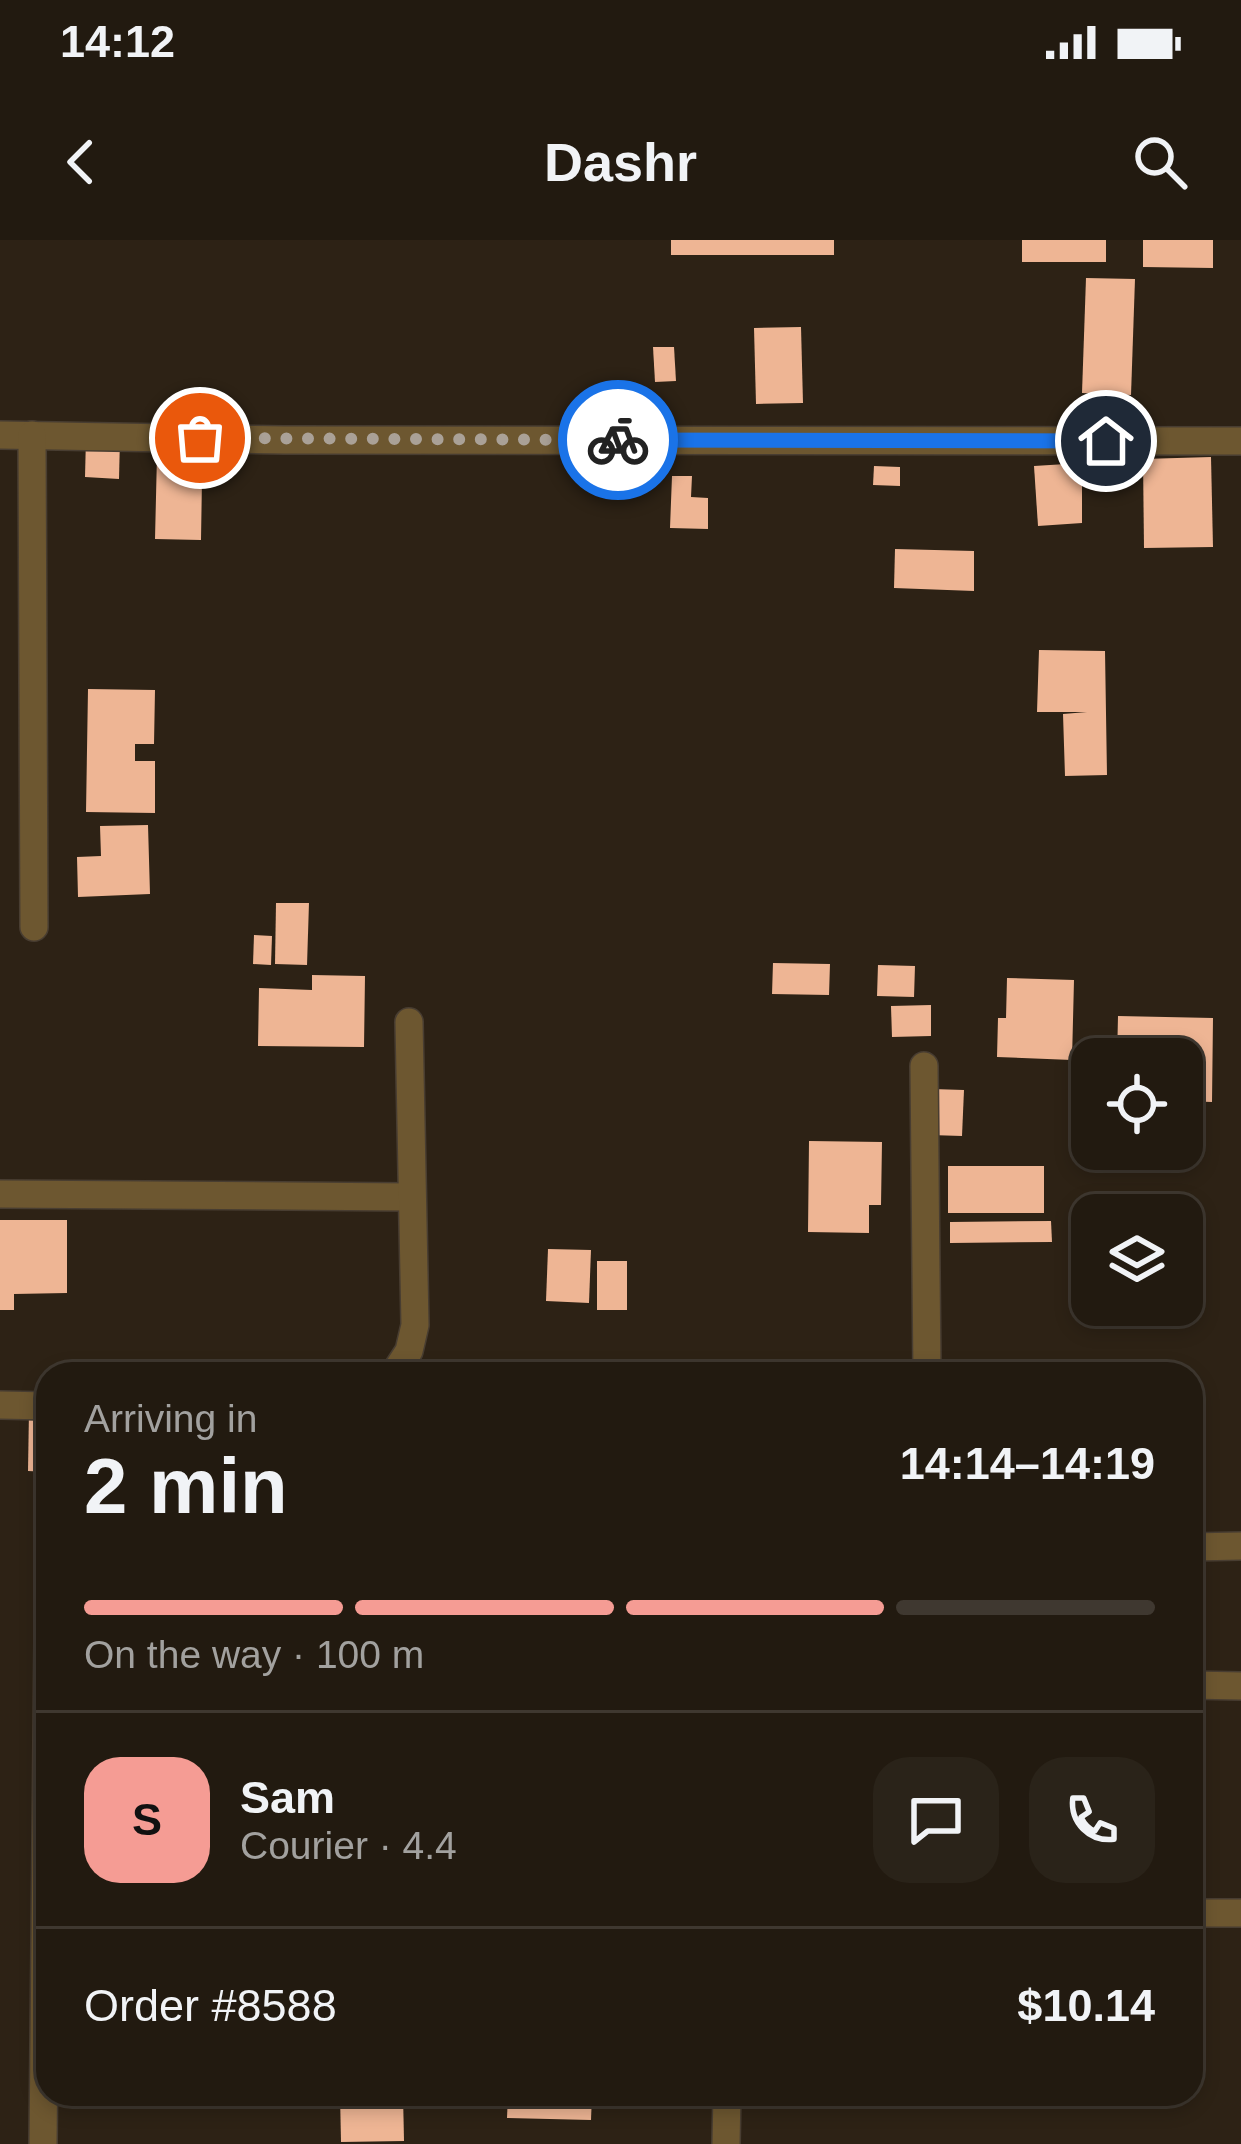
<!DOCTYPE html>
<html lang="en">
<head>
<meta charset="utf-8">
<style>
  body { margin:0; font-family:Arial,sans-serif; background:#2a2319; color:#f1f3f6; height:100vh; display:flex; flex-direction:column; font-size:45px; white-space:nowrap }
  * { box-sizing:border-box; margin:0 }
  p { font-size:39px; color:#a2a19f }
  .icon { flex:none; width:66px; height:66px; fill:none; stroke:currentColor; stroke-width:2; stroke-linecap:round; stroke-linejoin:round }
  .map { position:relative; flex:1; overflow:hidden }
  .details { position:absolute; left:36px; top:1122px; width:1167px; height:744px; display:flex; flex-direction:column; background:#221a10; border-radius:36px; box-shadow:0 6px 18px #0003,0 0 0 3px #3f3830 }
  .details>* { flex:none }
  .fabs { position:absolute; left:1071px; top:798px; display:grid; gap:24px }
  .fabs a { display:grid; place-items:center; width:132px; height:132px; border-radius:24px; background:#221a10; box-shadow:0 6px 18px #0003,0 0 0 3px #3f3830; font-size:60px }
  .pin { position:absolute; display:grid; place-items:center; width:102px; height:102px; color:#fff; margin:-51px; border:6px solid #fff; border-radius:50%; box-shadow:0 3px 12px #0007 }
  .courier { position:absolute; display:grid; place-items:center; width:120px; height:120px; margin:-60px; border:9px solid #1a73e8; border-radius:50%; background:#fff; color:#222; box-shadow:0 3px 15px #0007 }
  .summary em { font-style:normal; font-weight:700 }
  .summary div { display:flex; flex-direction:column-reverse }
  .summary { display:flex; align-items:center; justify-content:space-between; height:204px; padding:0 48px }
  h1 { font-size:78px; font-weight:700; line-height:90px }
  .bar { display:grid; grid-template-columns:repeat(4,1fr); gap:18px 12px; align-content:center; height:144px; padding:0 48px }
  .bar i { height:15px; border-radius:9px; background:#3f3830 }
  .bar .on { background:#f59c94 }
  .bar p { grid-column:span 4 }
  .line { display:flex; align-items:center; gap:30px; padding:0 48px; border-top:3px solid #3f3830 }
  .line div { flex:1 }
  .round { display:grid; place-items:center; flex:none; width:126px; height:126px; border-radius:36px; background:#2a2319 }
  .status { display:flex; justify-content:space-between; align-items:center; height:84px; padding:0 60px; background:#221a10; direction:ltr }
  .status svg { height:33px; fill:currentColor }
  header { display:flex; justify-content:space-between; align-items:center; height:156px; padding:0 48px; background:#221a10; font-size:54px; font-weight:700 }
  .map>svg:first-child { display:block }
</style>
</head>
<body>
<div class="status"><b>14:12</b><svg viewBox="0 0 49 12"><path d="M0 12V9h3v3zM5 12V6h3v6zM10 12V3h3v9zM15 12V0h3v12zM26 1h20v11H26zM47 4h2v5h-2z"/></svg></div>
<header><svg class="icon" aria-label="back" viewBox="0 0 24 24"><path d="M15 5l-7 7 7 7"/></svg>Dashr<svg class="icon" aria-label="search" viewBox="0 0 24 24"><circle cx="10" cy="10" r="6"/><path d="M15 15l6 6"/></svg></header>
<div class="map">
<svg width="1241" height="1904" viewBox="0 0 1241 1904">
  <rect width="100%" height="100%" fill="#2d2215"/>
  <g fill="#eeb594">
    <rect x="671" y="0" width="163" height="15"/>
    <rect x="1022" y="0" width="84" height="22"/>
    <path d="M1143,0H1213V28L1143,27Z"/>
    <path d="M1086,38L1135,39L1131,155L1082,153Z"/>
    <path d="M801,87L803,163L756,164L754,88Z"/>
    <path d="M653,107H674L676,141L655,142Z"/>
    <path d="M86,197L120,198L119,239L85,237Z"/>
    <path d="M157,215L191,216L190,238L202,239L201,300L155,299Z"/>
    <path d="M1211,217L1213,307L1144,308L1143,219Z"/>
    <path d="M1082,223V283L1038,286L1034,226Z"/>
    <path d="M874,226L900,227V246L873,245Z"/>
    <path d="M672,236H692L691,257L708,258V289L670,288Z"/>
    <path d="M895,309L974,311V351L894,348Z"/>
    <path d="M1039,410L1105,411L1107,535L1065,536L1063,474L1087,472H1037Z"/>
    <path d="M88,449L155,450L154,504H135V521H155V573L86,572Z"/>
    <path d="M148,585L150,654L78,657L77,617L101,616L100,586Z"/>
    <path d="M276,663H309L307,725L275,724Z"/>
    <path d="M254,695L272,696L271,725L253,724Z"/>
    <path d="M773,723L830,724L829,755L772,754Z"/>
    <path d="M878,725L915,726L914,757L877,756Z"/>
    <path d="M312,735L365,736L364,807L258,806L259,748L312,750Z"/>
    <path d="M1007,738L1074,740L1072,820L997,817L998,778H1006Z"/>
    <path d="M931,765V796L892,797L891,766Z"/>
    <path d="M1118,776L1213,778L1212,862L1182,861V819H1117Z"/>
    <path d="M932,849L964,850L962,896L930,895Z"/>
    <path d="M809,901L882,902L881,965H869V993L808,992Z"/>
    <rect x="948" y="926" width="96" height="47"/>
    <path d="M0,980H67V1053L14,1054V1070H0Z"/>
    <path d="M1051,981L1052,1002L950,1003V982Z"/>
    <path d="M548,1009L591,1010L589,1063L546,1061Z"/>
    <rect x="597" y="1021" width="30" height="49"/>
    <path d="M29,1170L48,1171V1232L28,1231Z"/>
    <path d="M340,1854H403L404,1901L341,1902Z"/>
    <path d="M508,1854H592L591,1880L507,1878Z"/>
    <path d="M883,1854H958V1863L883,1864Z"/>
  </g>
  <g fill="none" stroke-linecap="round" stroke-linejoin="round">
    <defs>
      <g id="minor">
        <path d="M0,195L284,200L1241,201"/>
        <path d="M32,195L34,687"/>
        <path d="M924,826L927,1134"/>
        <path d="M0,954L411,957"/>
        <path d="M394,1134L409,1111L415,1085L409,782"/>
        <path d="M0,1165L48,1166"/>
        <path d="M1191,1307L1241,1306"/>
        <path d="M1191,1445L1241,1446"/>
        <path d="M1191,1673H1241"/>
        <path d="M43,1904L48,1401"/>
        <path d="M726,1904L727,1854"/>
      </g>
    </defs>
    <use href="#minor" stroke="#483d31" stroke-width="30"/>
    <use href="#minor" stroke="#6d5730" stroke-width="27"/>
  </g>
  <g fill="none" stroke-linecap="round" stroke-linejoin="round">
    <path stroke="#aaa197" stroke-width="12" stroke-dasharray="0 21.6" d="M200,198L618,200"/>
    <path stroke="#1a73e8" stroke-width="15" d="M618,200L1106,201"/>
  </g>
</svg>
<div class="fabs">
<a><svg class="icon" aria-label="locate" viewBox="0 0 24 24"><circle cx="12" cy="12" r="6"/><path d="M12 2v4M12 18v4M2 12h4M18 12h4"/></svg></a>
<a><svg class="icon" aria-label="layers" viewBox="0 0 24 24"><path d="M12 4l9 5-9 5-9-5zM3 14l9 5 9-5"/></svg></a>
</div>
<div class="pin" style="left:200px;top:198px;background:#ea580c"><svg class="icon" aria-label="bag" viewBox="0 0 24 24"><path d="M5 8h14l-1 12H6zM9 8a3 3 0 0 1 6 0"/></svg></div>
<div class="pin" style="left:1106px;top:201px;background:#1f2937"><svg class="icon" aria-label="home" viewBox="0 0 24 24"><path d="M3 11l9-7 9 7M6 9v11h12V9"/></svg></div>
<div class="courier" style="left:618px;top:200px"><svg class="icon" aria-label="bike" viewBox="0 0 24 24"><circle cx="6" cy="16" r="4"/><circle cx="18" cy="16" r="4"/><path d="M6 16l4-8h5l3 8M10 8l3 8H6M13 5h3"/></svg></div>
<section class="details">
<div class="summary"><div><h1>2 min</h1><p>Arriving in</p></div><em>14:14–14:19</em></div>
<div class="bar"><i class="on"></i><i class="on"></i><i class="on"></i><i></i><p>On the way · 100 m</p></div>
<div class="line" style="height:216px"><b class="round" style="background:#f59c94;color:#111">S</b><div><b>Sam</b><p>Courier · 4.4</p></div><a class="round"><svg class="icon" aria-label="chat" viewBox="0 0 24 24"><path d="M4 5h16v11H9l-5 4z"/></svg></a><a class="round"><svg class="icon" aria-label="phone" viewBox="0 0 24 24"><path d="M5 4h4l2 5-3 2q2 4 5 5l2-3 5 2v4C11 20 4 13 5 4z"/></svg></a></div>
<div class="line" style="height:156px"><div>Order #8588</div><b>$10.14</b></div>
</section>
</div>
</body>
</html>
